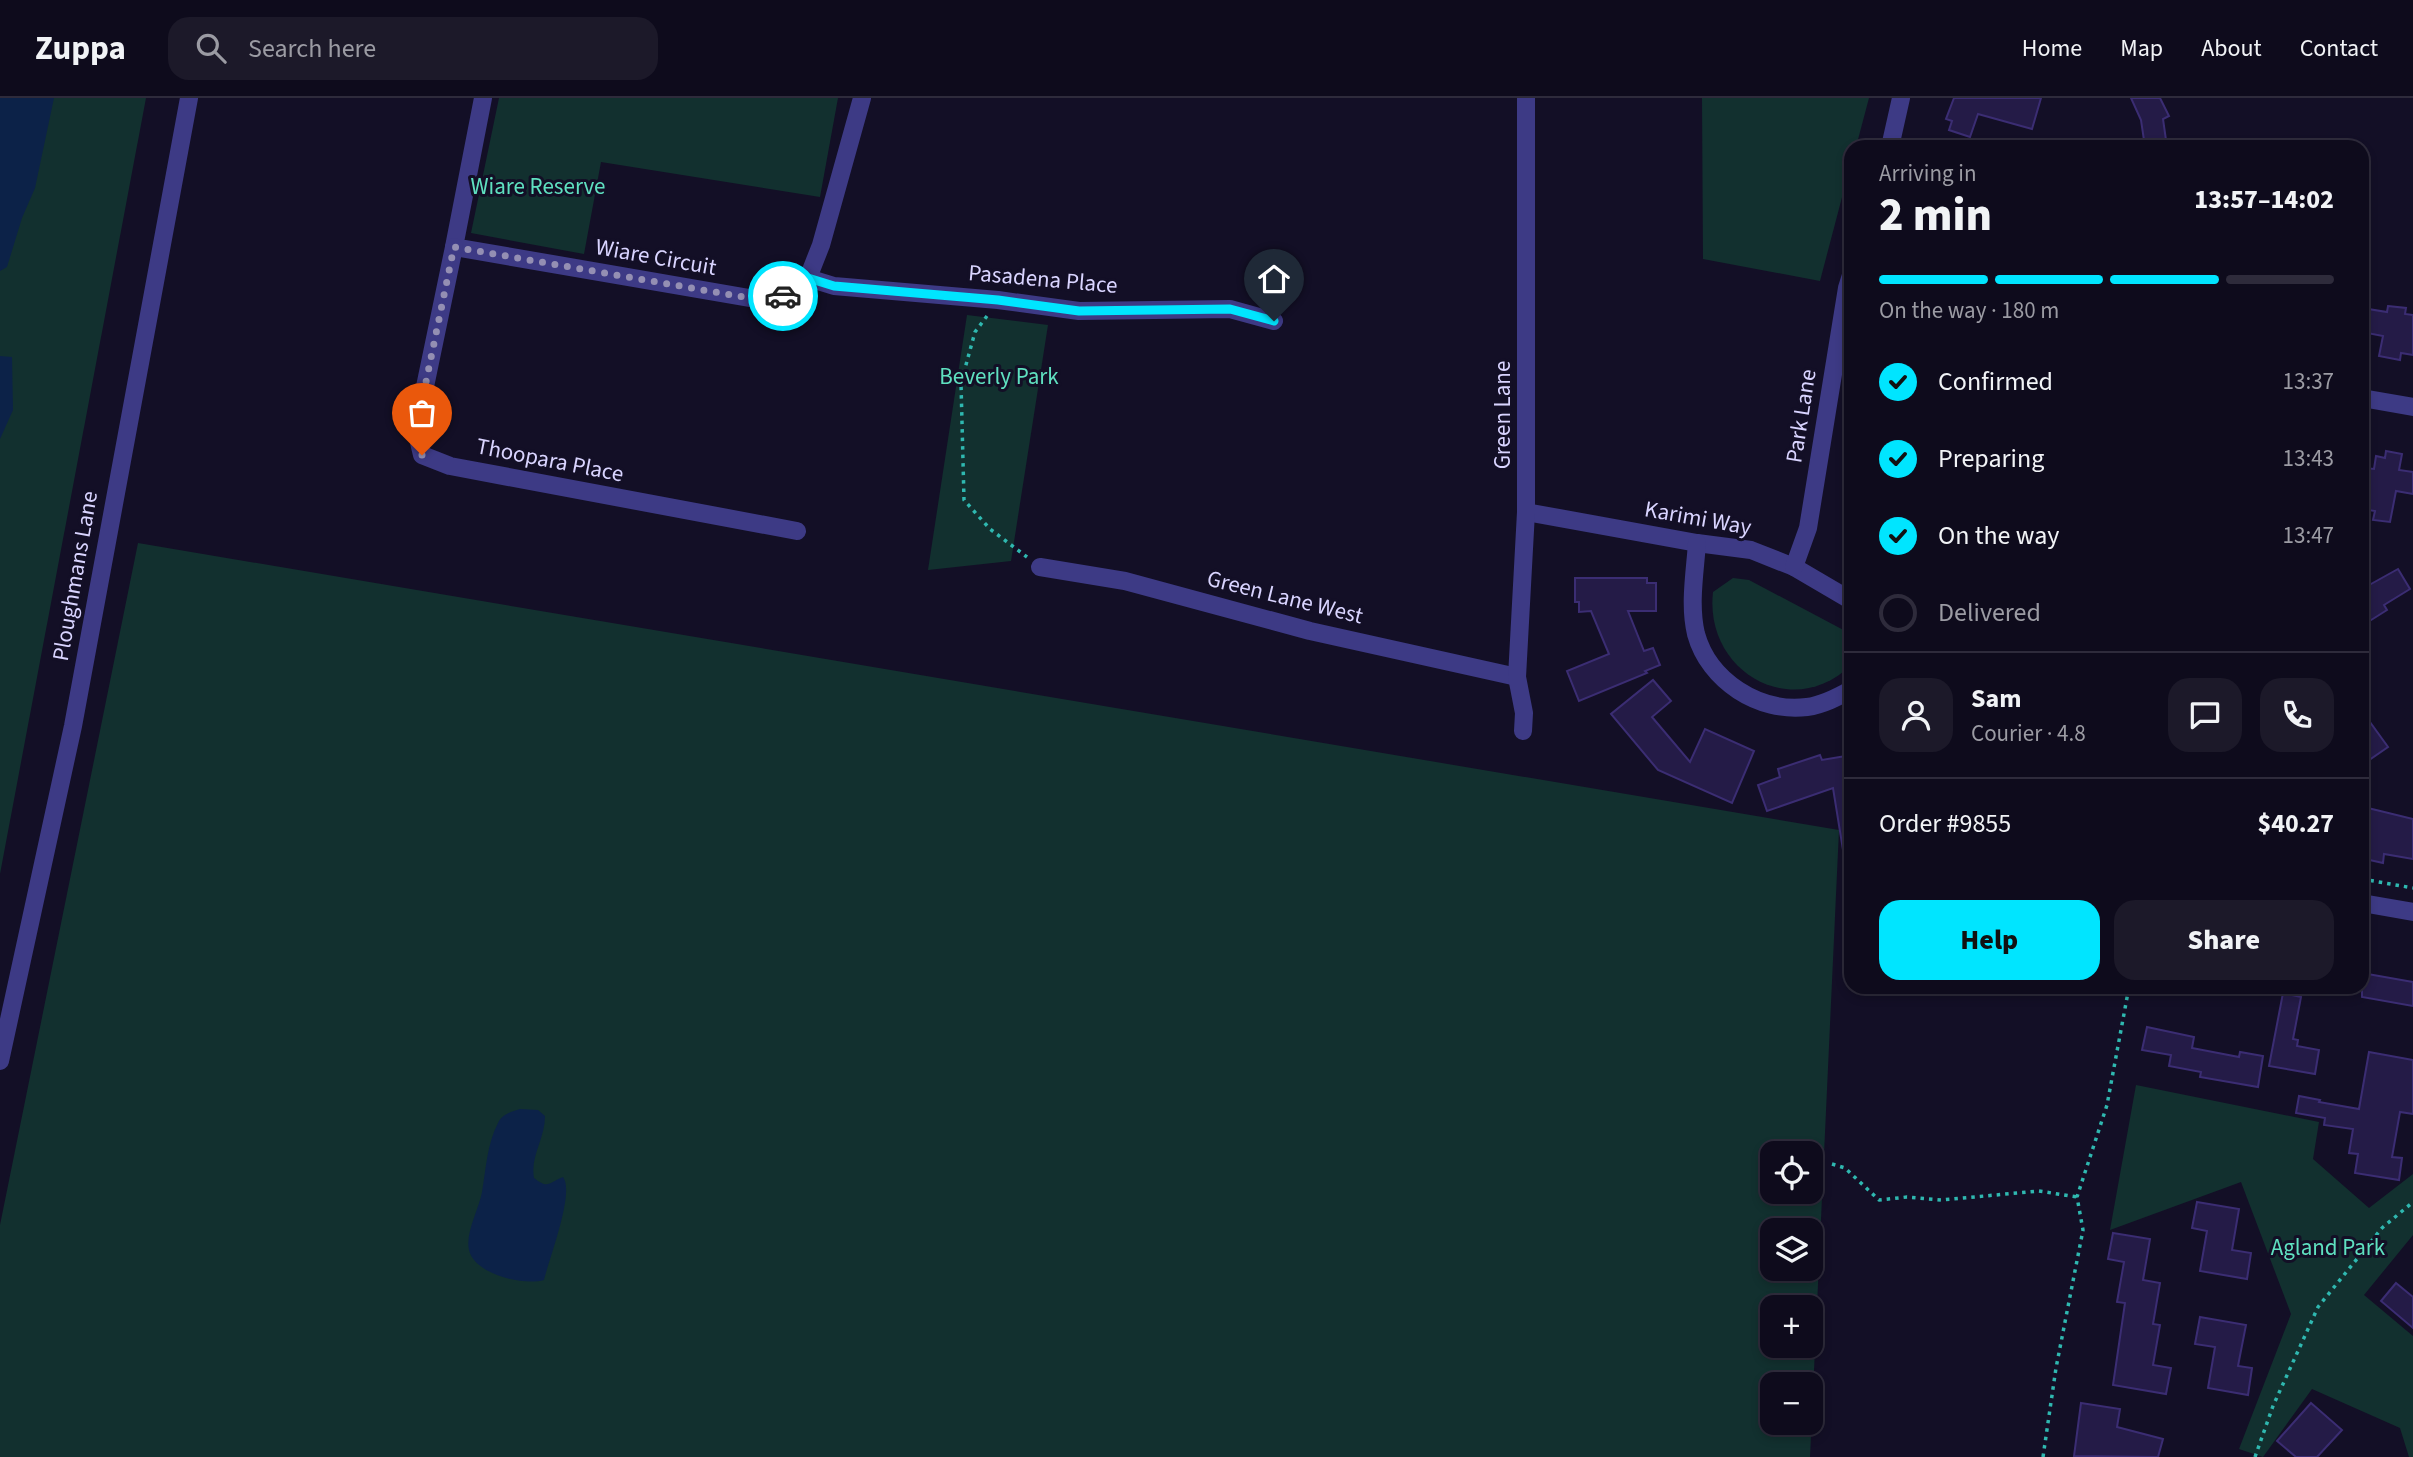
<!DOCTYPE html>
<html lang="en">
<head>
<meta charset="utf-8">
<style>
  body { margin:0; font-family:"Source Sans 3",sans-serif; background:#1c1929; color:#f1f3f6; height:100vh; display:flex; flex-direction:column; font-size:26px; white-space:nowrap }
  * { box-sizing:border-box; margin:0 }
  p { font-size:23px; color:#9b9ba3 }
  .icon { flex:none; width:38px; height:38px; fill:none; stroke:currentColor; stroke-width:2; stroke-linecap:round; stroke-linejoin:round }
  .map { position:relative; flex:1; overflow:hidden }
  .side { position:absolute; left:1844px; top:42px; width:525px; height:854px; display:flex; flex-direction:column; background:#0e0b1c; border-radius:21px; box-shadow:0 4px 10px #0003,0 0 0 2px #2e2b3b }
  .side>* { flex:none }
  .fabs { position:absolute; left:1760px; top:1043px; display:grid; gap:14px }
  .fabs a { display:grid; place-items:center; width:63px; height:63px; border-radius:14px; background:#0e0b1c; box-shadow:0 4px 10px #0003,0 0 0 2px #2e2b3b; font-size:35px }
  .pin { position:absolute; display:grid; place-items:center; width:60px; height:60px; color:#fff; margin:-72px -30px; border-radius:50% 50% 50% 0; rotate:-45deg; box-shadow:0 0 7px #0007 }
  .pin .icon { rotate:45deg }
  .courier { position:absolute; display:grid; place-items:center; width:70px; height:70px; margin:-35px; border:5px solid #00e5ff; border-radius:50%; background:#fff; color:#222; box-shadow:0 2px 9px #0007 }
  .headline em { font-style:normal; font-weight:800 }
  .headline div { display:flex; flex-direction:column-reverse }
  .headline { display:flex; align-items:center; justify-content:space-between; height:119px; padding:0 35px }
  h1 { font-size:46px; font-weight:800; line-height:52px }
  .bar { display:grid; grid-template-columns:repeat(4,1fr); gap:10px 7px; align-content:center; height:84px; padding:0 35px }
  .bar i { height:9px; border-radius:5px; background:#2e2b3b }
  .bar .on { background:#00e5ff }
  .bar p { grid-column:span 4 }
  .line { display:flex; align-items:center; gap:18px; padding:0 35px; border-top:2px solid #2e2b3b }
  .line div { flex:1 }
  .round { display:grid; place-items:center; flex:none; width:74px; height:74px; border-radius:21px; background:#1c1929 }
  ol { padding:0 35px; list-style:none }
  li { display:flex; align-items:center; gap:21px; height:77px }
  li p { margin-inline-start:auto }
  li .icon { padding:7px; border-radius:50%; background:#00e5ff; color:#111; stroke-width:4 }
  li:last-child { color:#9b9ba3 }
  li i { width:38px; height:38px; border:4px solid #2e2b3b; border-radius:50% }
  .primary-button { display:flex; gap:14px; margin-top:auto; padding:14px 35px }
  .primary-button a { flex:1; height:80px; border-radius:21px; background:#00e5ff; color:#111; font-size:28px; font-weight:800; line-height:80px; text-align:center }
  .primary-button a+a { background:#1c1929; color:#f1f3f6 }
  header { display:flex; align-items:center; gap:42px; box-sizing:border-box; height:98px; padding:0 35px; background:#0e0b1c; border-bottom:2px solid #2e2b3b }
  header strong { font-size:33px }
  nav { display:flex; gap:38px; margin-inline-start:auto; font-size:24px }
  .search { width:490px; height:63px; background:#1c1929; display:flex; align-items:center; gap:18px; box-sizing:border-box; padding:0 24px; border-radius:21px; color:#9b9ba3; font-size:26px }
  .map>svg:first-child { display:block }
</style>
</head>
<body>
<header>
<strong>Zuppa</strong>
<div class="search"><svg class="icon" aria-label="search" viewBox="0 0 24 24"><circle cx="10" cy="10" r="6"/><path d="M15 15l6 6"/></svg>Search here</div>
<nav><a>Home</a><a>Map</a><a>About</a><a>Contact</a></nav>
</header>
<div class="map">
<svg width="2413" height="1359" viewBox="0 0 2413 1359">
  <rect width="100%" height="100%" fill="#130f26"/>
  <g fill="#12302f" fill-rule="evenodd">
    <path d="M0,0H146L0,776Z"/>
    <path d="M499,0H838L820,99L601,64L584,156L471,135Z"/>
    <path d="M1702,0H1869L1856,49H1852L1851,65L1820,183L1703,161Z"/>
    <path d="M967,217L1048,227L1011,463L928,472Z"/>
    <path d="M138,445L1839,732L1810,1359H0V1127ZM1773,1055H1811V1094H1773ZM1773,1132H1811V1171H1773ZM1773,1209H1811V1248H1773ZM1773,1286H1811V1325H1773Z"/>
    <path d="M1733,480L1749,482L1851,536V567C1793,624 1704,574 1713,494Z"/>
    <path d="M2136,987L2319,1024L2313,1061L2369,1110L2413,1076V1137L2364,1197L2413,1238V1359H2409L2400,1330L2312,1291L2263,1359L2239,1351L2291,1216L2241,1084L2110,1132Z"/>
  </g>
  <g fill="#0c2248">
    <path d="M0,0H54L35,90L22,120L7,169L0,173Z"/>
    <path d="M0,258L12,259L13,312L0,341Z"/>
    <path d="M520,1011L538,1012L545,1018C545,1041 530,1058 534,1080C549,1092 549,1084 563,1079C575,1094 549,1161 544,1182C523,1188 474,1176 469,1152C465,1135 479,1111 482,1094C486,1071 487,1046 498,1025C502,1016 511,1014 520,1011Z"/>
  </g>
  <g fill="#241b47" stroke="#3b2d73" stroke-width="2">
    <path d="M1954,0H2041L2032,31L1978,16L1970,39L1949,32L1952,23L1946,21Z"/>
    <path d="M2131,0H2160L2169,18L2163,21L2167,49H2145L2141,22Z"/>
    <path d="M2388,208L2406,210L2405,216L2413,217V257L2401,255L2400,262L2379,258L2383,238L2362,234V210L2387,214Z"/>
    <path d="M2386,353L2402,356L2399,372L2413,374V396L2396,393L2390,424L2373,422L2375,413L2362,411V388L2366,370L2374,371L2376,358L2385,360Z"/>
    <path d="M2398,471L2410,491L2384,507L2387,512L2368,524L2362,515V491Z"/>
    <path d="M1575,480H1647V485H1656V513H1628L1644,553L1653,550L1660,567L1645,573L1647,575L1579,603L1567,573L1609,556L1591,513L1579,514V504H1575Z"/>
    <path d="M1653,582L1671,603L1652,619L1690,664L1705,631L1754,653L1732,705L1658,672L1611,616Z"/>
    <path d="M2362,613L2388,649L2362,667Z"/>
    <path d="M1820,657L1822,662L1852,657V751L1843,752L1833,690L1767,713L1758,687L1780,679L1778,671Z"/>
    <path d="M2368,710L2413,721V761L2384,756L2383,765L2365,761L2367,748L2362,747V713L2368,714Z"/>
    <path d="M2362,875L2413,884V908L2362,899Z"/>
    <path d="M2283,895L2301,899L2293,941L2298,942L2297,948L2319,952L2315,976L2269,968Z"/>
    <path d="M2147,929L2194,939L2192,950L2239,959L2240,954L2263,958L2258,989L2200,979L2201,974L2169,968L2171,957L2142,952Z"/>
    <path d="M2369,954L2413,962V1016L2400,1014L2392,1059L2402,1060L2399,1082L2355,1075L2358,1056L2349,1055L2353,1031L2324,1027L2325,1020L2296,1015L2299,998L2320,1002L2319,1004L2359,1011Z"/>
    <path d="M2197,1104L2239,1111L2232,1152L2251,1155L2247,1181L2200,1173L2207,1133L2192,1130Z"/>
    <path d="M2113,1135L2150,1141L2143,1182L2160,1185L2153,1226L2160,1227L2153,1267L2171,1270L2166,1296L2113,1287L2125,1205L2117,1204L2124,1164L2108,1161Z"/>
    <path d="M2396,1185L2413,1199V1230L2381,1203Z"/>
    <path d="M2200,1219L2246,1227L2238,1268L2252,1270L2248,1297L2208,1290L2215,1249L2195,1246Z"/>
    <path d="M2081,1305L2120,1311L2117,1329L2163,1341L2158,1359L2074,1358Z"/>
    <path d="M2311,1305L2342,1332L2317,1359H2296L2277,1343Z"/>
  </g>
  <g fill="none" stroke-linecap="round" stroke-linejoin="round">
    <g stroke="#2fb8b0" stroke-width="3.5" stroke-dasharray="3.5 5" stroke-linecap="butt">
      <path d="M987,218L975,234L961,285L964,402L990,431L1027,459"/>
      <path d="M2362,781L2413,790"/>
      <path d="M1832,1066L1845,1070L1879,1102L1907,1099L1941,1102L2039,1093L2077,1099"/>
      <path d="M2043,1359L2056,1270L2083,1132L2077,1099L2107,1007L2129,889"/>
      <path d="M2255,1359L2273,1308L2318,1209L2382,1130L2413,1104"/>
    </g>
    <g stroke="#3d3a85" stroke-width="18">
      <path d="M483,0L454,149L761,202L780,199L794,193L808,180L821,147L862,0"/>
      <path d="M1890,49L1901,0"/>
      <path d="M454,149L416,332L422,357L450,368L797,433"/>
      <path d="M808,180L834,188L998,202L1079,213L1230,211L1274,223"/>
      <path d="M2362,300L2413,309"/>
      <path d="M1526,414L1697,445L1751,452L1794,469L1852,503"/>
      <path d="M1697,445C1695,474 1689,507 1696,536C1709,583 1759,615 1807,609C1823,607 1838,599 1852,591"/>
      <path d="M1040,469L1125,483L1310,533L1517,579"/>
      <path d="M1794,469L1808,430L1847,190L1852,174"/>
      <path d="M1523,633L1524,615L1517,579L1526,414V0"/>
      <path d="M2362,805L2413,814"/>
      <path d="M0,963L73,628L189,0"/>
    </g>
  </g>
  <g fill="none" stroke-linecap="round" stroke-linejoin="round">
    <path stroke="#948fb3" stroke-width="7" stroke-dasharray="0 12.6" d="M422,357L416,332L454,149L761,202L783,198"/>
    <path stroke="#00e5ff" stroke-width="9" d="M783,198L794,192L808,180L834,188L998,202L1079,213L1230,211L1274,223"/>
  </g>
  <g text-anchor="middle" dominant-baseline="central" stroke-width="6" stroke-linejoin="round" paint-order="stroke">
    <g font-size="23" fill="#5fe0c0" stroke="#130f26">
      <text x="538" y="88">Wiare Reserve</text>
      <text x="999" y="278">Beverly Park</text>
      <text x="2328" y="1149">Agland Park</text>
    </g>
    <g font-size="23" fill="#d9d4ff" stroke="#130f26">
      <text transform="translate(656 159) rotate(10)">Wiare Circuit</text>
      <text transform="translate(1043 181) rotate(5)">Pasadena Place</text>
      <text transform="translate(1502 317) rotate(-90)">Green Lane</text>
      <text transform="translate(1801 318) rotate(-81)">Park Lane</text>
      <text transform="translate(550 362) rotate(11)">Thoopara Place</text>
      <text transform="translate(1698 420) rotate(10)">Karimi Way</text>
      <text transform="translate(75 478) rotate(-80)">Ploughmans Lane</text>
      <text transform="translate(1285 499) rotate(14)">Green Lane West</text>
    </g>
  </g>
</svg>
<div class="fabs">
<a><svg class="icon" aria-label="locate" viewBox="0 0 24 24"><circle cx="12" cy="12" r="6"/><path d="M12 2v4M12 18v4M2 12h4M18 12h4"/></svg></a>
<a><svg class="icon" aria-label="layers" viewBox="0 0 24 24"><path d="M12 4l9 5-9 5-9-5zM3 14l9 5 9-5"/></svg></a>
<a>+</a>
<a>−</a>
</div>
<div class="pin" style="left:422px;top:357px;background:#ea580c"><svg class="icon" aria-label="bag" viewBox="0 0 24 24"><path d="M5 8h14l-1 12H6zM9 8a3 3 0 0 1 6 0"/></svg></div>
<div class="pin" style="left:1274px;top:223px;background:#1f2937"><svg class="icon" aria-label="home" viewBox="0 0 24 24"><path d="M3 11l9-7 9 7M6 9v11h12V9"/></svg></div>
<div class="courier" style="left:783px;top:198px"><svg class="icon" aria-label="car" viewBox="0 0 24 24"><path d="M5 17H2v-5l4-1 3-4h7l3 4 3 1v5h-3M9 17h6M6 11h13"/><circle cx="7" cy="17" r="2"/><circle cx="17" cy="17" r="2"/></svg></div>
<section class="side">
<div class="headline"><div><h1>2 min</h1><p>Arriving in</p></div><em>13:57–14:02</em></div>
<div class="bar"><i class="on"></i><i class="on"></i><i class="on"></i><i></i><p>On the way · 180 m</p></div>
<ol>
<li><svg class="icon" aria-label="check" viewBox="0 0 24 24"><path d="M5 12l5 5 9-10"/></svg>Confirmed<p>13:37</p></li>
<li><svg class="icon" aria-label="check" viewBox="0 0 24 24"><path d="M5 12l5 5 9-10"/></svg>Preparing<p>13:43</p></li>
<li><svg class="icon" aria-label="check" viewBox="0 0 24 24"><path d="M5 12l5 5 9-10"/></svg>On the way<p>13:47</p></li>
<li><i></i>Delivered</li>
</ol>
<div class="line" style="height:126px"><a class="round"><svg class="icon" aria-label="person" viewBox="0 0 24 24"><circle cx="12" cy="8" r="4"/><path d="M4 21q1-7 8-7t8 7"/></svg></a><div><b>Sam</b><p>Courier · 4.8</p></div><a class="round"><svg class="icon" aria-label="chat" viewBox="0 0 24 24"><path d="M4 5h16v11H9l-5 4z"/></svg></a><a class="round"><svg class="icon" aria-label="phone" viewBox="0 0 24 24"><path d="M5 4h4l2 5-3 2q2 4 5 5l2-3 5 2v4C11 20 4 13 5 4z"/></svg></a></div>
<div class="line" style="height:91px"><div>Order #9855</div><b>$40.27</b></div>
<div class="primary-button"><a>Help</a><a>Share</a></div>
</section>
</div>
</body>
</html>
